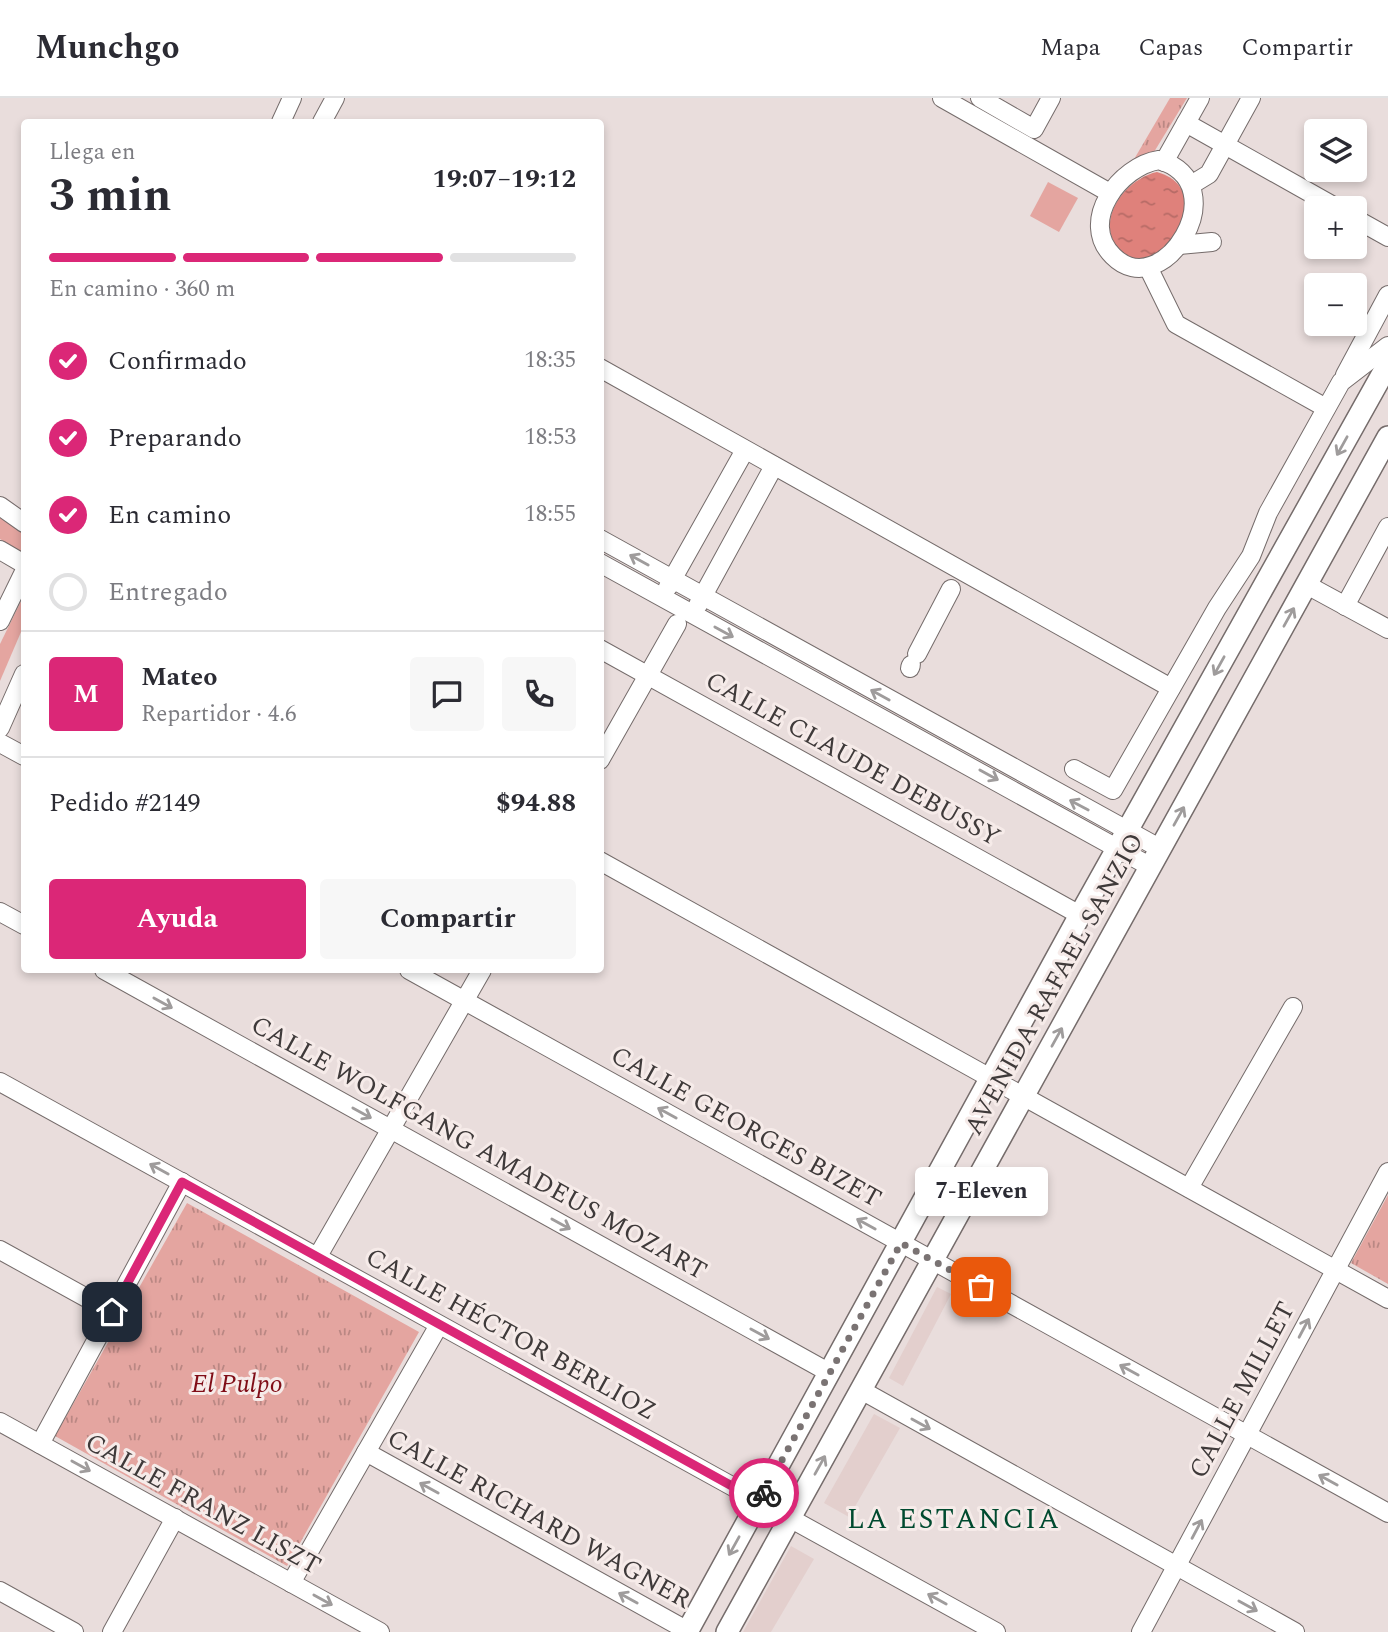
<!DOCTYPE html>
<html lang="es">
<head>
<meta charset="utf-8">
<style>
  body { margin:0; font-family:Spectral,serif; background:#f7f7f7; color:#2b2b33; height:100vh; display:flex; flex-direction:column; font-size:26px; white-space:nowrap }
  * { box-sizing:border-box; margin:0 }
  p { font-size:23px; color:#7c7c81 }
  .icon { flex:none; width:38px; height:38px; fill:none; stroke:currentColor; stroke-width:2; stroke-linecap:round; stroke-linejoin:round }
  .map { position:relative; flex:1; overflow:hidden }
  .sheet { position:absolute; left:21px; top:21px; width:583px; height:854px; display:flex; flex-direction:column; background:#fff; border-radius:7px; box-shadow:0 4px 10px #0003 }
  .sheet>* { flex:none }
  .fabs { position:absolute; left:1304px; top:21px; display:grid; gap:14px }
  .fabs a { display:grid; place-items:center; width:63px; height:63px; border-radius:7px; background:#fff; box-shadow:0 4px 10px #0003; font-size:35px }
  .pin { position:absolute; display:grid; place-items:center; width:60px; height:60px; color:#fff; margin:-30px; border-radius:14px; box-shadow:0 4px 10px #0006 }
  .courier { position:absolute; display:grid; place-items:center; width:70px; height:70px; margin:-35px; border:5px solid #db2777; border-radius:50%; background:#fff; color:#222; box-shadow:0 2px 9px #0007 }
  .bubble { position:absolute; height:49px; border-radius:7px; background:#fff; box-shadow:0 4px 10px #0003; font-size:23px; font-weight:700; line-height:49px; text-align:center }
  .headline em { font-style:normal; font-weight:700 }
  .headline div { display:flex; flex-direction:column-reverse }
  .headline { display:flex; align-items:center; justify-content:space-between; height:119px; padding:0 28px }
  h1 { font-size:46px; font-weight:700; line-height:52px }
  .bar { display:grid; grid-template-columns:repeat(4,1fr); gap:10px 7px; align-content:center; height:84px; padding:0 28px }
  .bar i { height:9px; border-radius:5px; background:#e1e1e2 }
  .bar .on { background:#db2777 }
  .bar p { grid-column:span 4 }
  .line { display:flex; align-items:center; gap:18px; padding:0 28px; border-top:2px solid #e1e1e2 }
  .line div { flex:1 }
  .round { display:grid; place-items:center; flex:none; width:74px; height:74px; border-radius:7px; background:#f7f7f7 }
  ol { padding:0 28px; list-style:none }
  li { display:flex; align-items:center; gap:21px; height:77px }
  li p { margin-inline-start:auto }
  li .icon { padding:7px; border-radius:50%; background:#db2777; color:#fff; stroke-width:4 }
  li:last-child { color:#7c7c81 }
  li i { width:38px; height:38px; border:4px solid #e1e1e2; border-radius:50% }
  .button { display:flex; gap:14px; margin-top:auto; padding:14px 28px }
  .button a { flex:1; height:80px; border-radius:7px; background:#db2777; color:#fff; font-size:28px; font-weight:700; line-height:80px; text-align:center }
  .button a+a { background:#f7f7f7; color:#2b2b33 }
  header { display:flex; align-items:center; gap:42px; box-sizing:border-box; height:98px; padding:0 35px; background:#fff; border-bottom:2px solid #e1e1e2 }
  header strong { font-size:33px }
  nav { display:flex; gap:38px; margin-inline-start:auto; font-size:24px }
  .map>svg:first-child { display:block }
</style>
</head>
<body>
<header>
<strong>Munchgo</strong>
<nav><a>Mapa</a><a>Capas</a><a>Compartir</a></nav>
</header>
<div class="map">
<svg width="1388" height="1534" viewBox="0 0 1388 1534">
  <defs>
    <pattern id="park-tufts" width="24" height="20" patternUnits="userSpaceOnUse" patternTransform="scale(1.75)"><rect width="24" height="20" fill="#e4a5a0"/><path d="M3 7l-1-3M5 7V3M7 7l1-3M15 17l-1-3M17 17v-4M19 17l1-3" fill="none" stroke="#ba8783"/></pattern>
    <pattern id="water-ripples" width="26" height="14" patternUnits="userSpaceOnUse" patternTransform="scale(1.75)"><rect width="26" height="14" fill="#df817b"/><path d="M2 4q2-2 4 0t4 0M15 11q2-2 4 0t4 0" fill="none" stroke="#b66b66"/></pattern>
  </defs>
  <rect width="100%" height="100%" fill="#e9dddc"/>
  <g fill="#e3cfcd">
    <path d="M937,1189L951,1196L903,1288L889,1280Z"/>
    <path d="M874,1316L900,1330L849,1419L824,1405Z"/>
    <path d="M791,1448L814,1461L771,1534H743Z"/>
  </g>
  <g fill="#e4a5a0">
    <path d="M1048,84L1078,100L1059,134L1030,118Z"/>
    <path d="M0,416L24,431V456L0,441Z"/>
    <path d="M24,497V527L0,583V546Z"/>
  </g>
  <g fill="url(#park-tufts)">
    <path d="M1170,0H1187L1154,54L1133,63Z"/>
    <path d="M1388,1097V1186L1351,1165Z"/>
    <path d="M187,1105L419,1234L287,1468L55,1338Z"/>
  </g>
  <path fill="url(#water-ripples)" d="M1157,74C1227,94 1149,197 1116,148C1096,118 1128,80 1157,74Z"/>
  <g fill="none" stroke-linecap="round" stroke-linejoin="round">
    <defs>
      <g id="minor">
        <path d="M942,0L1110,95"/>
        <path d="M980,0L1034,31L1051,0"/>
        <path d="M281,24L292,0"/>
        <path d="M322,24L335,0"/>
        <path d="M1186,25L1337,110"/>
        <path d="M1159,62C1239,86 1162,208 1113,158C1078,123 1120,68 1159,62Z"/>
        <path d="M1164,64L1200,0"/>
        <path d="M1191,87L1209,76L1251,0"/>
        <path d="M1354,120L1388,139"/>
        <path d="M1179,147L1212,144"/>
        <path d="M1148,169L1176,226L1326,310"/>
        <path d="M600,270L1171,590"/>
        <path d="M1345,277L1388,197"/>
        <path d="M0,408L24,425"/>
        <path d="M600,441L1161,751"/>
        <path d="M0,452L24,466"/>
        <path d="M600,465L1151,769"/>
        <path d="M1307,487L1388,531"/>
        <path d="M668,489L745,352"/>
        <path d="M698,507L774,368"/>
        <path d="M1345,508L1388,429"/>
        <path d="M0,523L24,474"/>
        <path d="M600,551L1080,817"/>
        <path d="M917,556L951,491"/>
        <path d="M910,570L911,567"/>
        <path d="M0,630L24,576"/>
        <path d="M0,645L24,658"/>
        <path d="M600,662L677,526"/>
        <path d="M1074,671L1113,692L1217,510L1251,458L1268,415L1341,284L1388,248"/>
        <path d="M600,763L1388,1201"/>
        <path d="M0,814L24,827"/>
        <path d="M104,872L830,1275"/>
        <path d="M409,872L1388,1415"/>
        <path d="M0,984L996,1534"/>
        <path d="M1189,1090L1293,909"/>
        <path d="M0,1152L112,1214"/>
        <path d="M318,1158L482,872"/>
        <path d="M861,1292L1295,1534"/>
        <path d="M0,1324L380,1534"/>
        <path d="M40,1346L182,1084"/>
        <path d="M366,1354L688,1533"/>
        <path d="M291,1485L439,1227"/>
        <path d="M0,1493L74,1534"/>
        <path d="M112,1534L175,1420"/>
        <path d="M1141,1534L1388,1074"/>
      </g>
      <g id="major">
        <path d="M687,1534L1080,817L1388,266"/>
        <path d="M727,1534L1388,339"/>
      </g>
    </defs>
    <use href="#minor" stroke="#756c6b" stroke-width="20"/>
    <use href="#major" stroke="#756c6b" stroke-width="24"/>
    <use href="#minor" stroke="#fff" stroke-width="18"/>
    <use href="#major" stroke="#fff" stroke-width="21"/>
  </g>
  <defs><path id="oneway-shaft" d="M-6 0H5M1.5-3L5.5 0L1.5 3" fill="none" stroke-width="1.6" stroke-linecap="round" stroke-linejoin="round" transform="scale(1.75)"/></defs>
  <g stroke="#9f9c9c">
    <use href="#oneway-shaft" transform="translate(1342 348) rotate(119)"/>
    <use href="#oneway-shaft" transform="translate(639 462) rotate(-151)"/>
    <use href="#oneway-shaft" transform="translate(1289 519) rotate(-61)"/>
    <use href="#oneway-shaft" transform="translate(724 534) rotate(29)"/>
    <use href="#oneway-shaft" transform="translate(1219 568) rotate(119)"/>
    <use href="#oneway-shaft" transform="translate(880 597) rotate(-151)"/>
    <use href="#oneway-shaft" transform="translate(989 677) rotate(29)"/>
    <use href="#oneway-shaft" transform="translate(1079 707) rotate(-152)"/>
    <use href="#oneway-shaft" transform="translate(1179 718) rotate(-61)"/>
    <use href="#oneway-shaft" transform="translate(163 905) rotate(29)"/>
    <use href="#oneway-shaft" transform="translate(1057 939) rotate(-61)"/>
    <use href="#oneway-shaft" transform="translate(362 1015) rotate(29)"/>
    <use href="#oneway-shaft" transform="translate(667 1015) rotate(-151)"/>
    <use href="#oneway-shaft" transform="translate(159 1071) rotate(-151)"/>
    <use href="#oneway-shaft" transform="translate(561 1126) rotate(29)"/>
    <use href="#oneway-shaft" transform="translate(866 1126) rotate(-151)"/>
    <use href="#oneway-shaft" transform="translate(1304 1230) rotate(-62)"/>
    <use href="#oneway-shaft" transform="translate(760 1236) rotate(29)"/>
    <use href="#oneway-shaft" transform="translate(1129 1272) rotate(-151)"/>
    <use href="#oneway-shaft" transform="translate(921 1326) rotate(29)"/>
    <use href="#oneway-shaft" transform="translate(820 1367) rotate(-61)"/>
    <use href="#oneway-shaft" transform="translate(81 1368) rotate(29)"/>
    <use href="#oneway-shaft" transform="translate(1328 1382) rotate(-151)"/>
    <use href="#oneway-shaft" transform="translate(429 1390) rotate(-151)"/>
    <use href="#oneway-shaft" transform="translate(1197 1431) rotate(-62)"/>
    <use href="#oneway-shaft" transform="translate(734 1448) rotate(119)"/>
    <use href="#oneway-shaft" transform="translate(628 1500) rotate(-151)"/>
    <use href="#oneway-shaft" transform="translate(937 1501) rotate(-151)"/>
    <use href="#oneway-shaft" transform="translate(323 1502) rotate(29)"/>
    <use href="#oneway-shaft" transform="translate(1248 1508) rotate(29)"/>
  </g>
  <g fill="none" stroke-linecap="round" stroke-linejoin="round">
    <path stroke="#7a7373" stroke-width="7" stroke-dasharray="0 12.6" d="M764,1395L901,1145L981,1189"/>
    <path stroke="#db2777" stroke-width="9" d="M112,1214L182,1084L759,1403L764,1395"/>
  </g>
  <g text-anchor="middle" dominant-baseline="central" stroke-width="6" stroke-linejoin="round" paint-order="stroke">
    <g font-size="26" fill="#3f3a3a" stroke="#f6ebe9">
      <text transform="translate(853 661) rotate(29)">CALLE CLAUDE DEBUSSY</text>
      <text transform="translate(1054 886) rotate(-61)">AVENIDA RAFAEL SANZIO</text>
      <text transform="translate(746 1029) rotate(29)">CALLE GEORGES BIZET</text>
      <text transform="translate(479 1050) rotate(29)">CALLE WOLFGANG AMADEUS MOZART</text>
      <text transform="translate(511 1236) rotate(29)">CALLE HÉCTOR BERLIOZ</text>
      <text transform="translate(1242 1292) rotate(-62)">CALLE MILLET</text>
      <text transform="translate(203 1406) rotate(29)">CALLE FRANZ LISZT</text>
      <text transform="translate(539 1421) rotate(29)">CALLE RICHARD WAGNER</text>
    </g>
    <g font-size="26" font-style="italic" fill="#800d17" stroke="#f6ebe9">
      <text x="237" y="1286">El Pulpo</text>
    </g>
    <g font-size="28" letter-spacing="2" fill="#004a2f" stroke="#f6ebe9">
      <text x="954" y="1421">LA ESTANCIA</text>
    </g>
  </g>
</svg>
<div class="fabs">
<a><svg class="icon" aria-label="layers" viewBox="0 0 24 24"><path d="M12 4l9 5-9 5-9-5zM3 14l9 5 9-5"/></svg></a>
<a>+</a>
<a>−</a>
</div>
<div class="pin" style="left:981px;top:1189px;background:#ea580c"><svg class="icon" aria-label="bag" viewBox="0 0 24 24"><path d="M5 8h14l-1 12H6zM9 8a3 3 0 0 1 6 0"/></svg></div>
<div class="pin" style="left:112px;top:1214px;background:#1f2937"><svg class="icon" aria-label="home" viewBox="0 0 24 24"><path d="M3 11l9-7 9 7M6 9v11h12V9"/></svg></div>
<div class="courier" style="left:764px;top:1395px"><svg class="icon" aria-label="bike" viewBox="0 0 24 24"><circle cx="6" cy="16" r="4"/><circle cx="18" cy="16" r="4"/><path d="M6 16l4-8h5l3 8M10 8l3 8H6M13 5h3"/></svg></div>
<div class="bubble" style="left:915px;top:1069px;width:133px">7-Eleven</div>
<section class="sheet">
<div class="headline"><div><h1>3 min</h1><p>Llega en</p></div><em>19:07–19:12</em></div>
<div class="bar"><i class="on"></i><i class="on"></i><i class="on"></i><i></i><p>En camino · 360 m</p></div>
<ol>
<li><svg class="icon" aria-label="check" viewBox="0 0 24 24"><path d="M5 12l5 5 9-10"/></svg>Confirmado<p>18:35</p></li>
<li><svg class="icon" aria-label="check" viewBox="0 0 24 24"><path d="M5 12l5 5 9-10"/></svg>Preparando<p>18:53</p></li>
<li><svg class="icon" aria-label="check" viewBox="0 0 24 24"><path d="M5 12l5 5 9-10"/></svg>En camino<p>18:55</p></li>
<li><i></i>Entregado</li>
</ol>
<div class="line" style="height:126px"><b class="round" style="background:#db2777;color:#fff">M</b><div><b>Mateo</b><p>Repartidor · 4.6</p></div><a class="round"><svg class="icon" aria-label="chat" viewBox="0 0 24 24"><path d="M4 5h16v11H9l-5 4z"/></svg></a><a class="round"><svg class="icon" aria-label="phone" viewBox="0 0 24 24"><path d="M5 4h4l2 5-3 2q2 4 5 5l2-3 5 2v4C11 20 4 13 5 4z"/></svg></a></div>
<div class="line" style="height:91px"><div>Pedido #2149</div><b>$94.88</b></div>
<div class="button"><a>Ayuda</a><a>Compartir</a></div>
</section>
</div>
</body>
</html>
